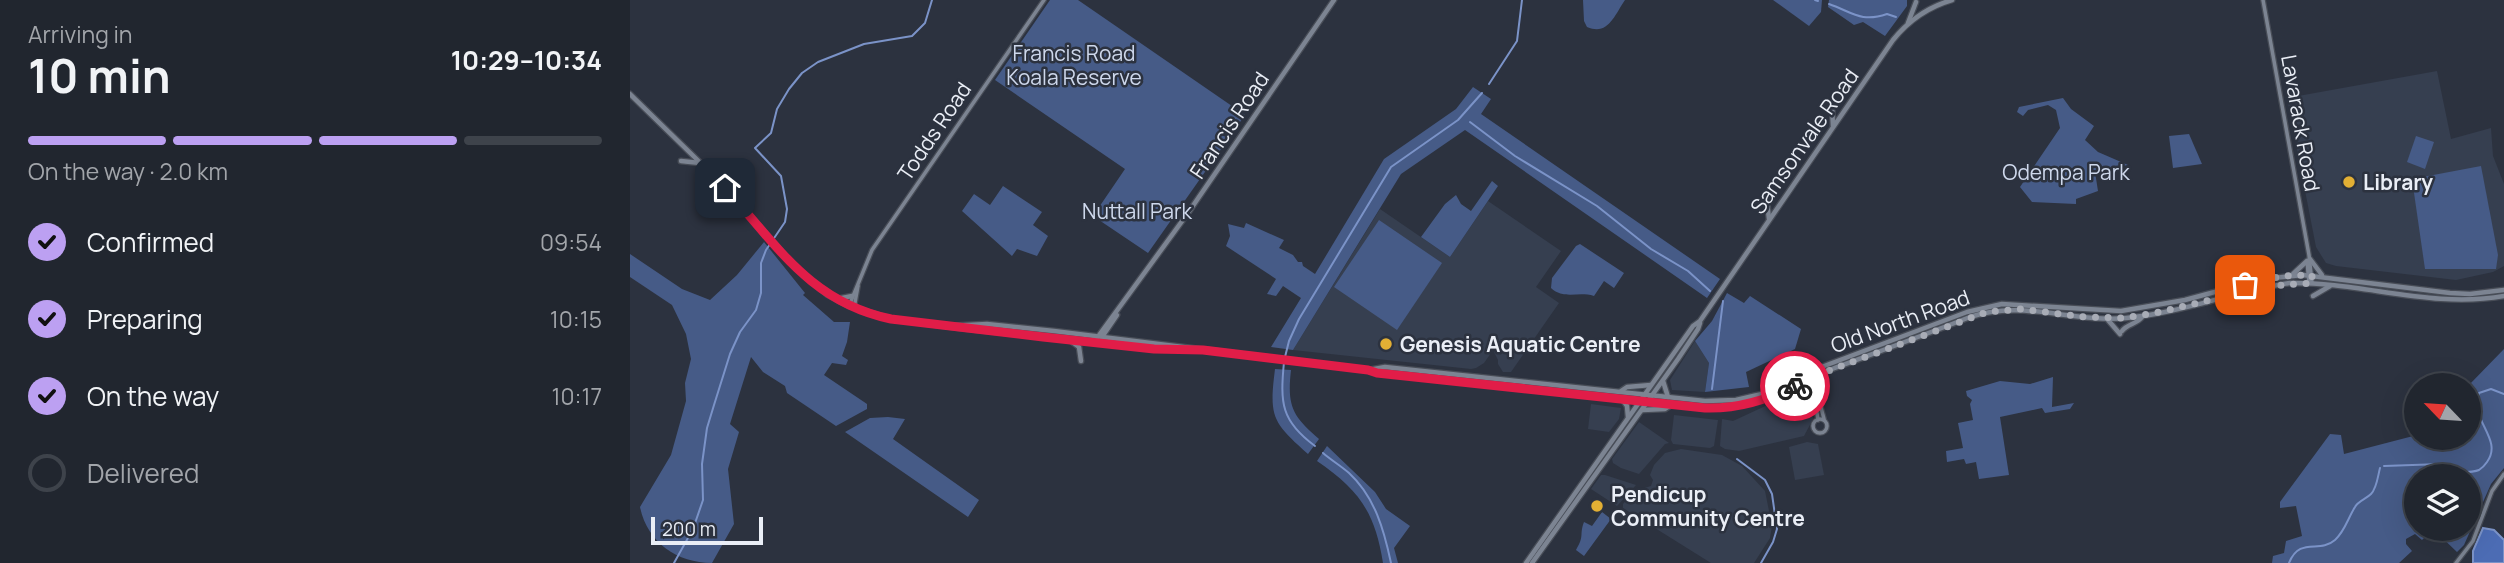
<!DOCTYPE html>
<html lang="en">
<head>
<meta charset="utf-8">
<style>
  body { margin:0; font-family:Manrope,sans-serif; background:#292e37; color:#f1f3f6; height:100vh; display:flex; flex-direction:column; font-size:26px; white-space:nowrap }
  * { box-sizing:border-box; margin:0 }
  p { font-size:23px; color:#a2a5aa }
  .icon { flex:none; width:38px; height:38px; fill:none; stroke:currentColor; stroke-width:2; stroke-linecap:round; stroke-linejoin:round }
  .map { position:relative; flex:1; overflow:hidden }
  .details { display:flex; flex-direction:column; background:#21262f; width:630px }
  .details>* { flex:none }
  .needle { width:46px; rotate:295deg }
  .tools { position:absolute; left:1774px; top:373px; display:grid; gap:14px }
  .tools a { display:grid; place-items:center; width:77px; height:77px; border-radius:50%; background:#21262f; box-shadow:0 7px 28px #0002,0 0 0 2px #3e434b; font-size:35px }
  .scale { position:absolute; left:21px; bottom:18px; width:112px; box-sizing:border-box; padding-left:7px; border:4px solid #eaeef6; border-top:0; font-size:19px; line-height:24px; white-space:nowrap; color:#eaeef6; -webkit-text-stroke:5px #2c323f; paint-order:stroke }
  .pin { position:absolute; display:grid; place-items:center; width:60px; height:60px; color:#fff; margin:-30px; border-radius:14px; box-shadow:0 4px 10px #0006 }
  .courier { position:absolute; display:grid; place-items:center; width:70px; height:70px; margin:-35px; border:5px solid #e11d48; border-radius:50%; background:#fff; color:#222; box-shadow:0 2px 9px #0007 }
  .headline em { font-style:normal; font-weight:700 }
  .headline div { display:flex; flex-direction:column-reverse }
  .headline { display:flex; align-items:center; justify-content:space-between; height:119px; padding:0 28px }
  h1 { font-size:46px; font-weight:700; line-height:52px }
  .bar { display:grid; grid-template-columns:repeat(4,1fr); gap:10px 7px; align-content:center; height:84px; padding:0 28px }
  .bar i { height:9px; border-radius:5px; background:#3e434b }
  .bar .on { background:#bca0f2 }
  .bar p { grid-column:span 4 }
  ol { padding:0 28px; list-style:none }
  li { display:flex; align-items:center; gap:21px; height:77px }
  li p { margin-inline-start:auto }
  li .icon { padding:7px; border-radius:50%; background:#bca0f2; color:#111; stroke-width:4 }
  li:last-child { color:#a2a5aa }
  li i { width:38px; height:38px; border:4px solid #3e434b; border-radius:50% }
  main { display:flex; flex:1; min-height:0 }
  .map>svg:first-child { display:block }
</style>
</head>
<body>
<main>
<section class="details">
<div class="headline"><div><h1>10 min</h1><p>Arriving in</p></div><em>10:29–10:34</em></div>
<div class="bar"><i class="on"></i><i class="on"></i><i class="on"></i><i></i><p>On the way · 2.0 km</p></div>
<ol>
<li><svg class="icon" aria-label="check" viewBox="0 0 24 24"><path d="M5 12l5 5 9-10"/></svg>Confirmed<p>09:54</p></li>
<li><svg class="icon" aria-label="check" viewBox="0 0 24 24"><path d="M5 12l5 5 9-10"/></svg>Preparing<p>10:15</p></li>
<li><svg class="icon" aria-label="check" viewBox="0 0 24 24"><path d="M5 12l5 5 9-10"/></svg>On the way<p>10:17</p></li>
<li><i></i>Delivered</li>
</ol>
</section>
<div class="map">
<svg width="1874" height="563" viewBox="0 0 1874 563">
  <rect width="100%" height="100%" fill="#2c323f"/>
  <g fill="#363f50">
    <path d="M1807,71L1821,139L1861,128L1863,156L1874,184V266L1863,272L1826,280L1706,266L1696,263L1686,247L1657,98Z"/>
    <path d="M858,201L931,251L906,287L929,303L881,372H873L868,364V360L864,352L872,340L871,339L854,363L846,368L841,369L663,350L750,209L820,257Z"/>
    <path d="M1065,341L1079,363L1075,392L1042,390L1040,380Z"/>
    <path d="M1174,388L1178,392L1183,419L1174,436L1109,451L1095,449L1090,446L1092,419L1103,421Z"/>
    <path d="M961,404L991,408L989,419L979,432L958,429Z"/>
    <path d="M1044,415L1088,420L1084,446L1080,448L1043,444L1041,440Z"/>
    <path d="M1009,422L1039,443L1035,444L1009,474L991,468L983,463L982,459Z"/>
    <path d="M1177,442L1188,444L1194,475L1165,480L1159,447Z"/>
    <path d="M1051,449L1092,455L1112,466L1135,491L1142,526L1140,538L1124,563H1081L993,508V504L1004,491L1021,486L1023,480L1020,475L1024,465L1035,453Z"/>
    <path d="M971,475H975L1006,485L987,506L961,489Z"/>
  </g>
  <g fill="#465b87" fill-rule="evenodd">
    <path d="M420,0H448L615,115L518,253L463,216L495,169L365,80Z"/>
    <path d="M953,0H995C984,16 978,36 957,27L954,21Z"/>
    <path d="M1143,0H1192L1191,12L1179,26Z"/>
    <path d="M1199,0H1277V6L1255,36L1233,22L1224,25L1198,7Z"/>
    <path d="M843,87L861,99L851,114L1090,279L1077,298L835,130L771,174L663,350L641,347L671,298L653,286L646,296L637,294L646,279L596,246L600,236L598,224L614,228L616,223L654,240L649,248L663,255L668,262H672L673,266L685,274L754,159L826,109Z"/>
    <path d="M1433,98L1441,109L1464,126L1455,140L1468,152L1498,165L1465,172L1468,191L1446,199V204L1402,202L1390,187L1430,128L1426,110L1418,105L1398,110L1393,116L1387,112L1389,107Z"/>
    <path d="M1559,134L1572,164L1543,168L1539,136Z"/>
    <path d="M1786,136L1804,142L1795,169L1777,162Z"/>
    <path d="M1851,166L1868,255L1866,269H1795L1782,179Z"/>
    <path d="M862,181L868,186L820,257L791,237L815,204L826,195L831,204L841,211Z"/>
    <path d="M373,186L412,212L403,225L418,236L407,256L387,249L382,256L332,211L344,194L360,205Z"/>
    <path d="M749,220L812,263L767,330L704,287Z"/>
    <path d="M134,242L175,293L173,295L204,322H220L217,342L212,356L218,360L216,365L202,363L194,375L237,404V409L206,426L157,393L155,386L133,372L121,357L100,424L109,432L98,469L104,524L82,563C47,563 17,542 10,507L41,455L56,401L55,383L61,359L56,334L42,305L0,277V254L52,289L80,300L107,275Z"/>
    <path d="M950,244L994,273L984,288L974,281L964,296C948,291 934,300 921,288L922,278L946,246Z"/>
    <path d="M1097,293L1114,303L1120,296L1171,329L1165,349L1116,372L1119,387L1075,392L1079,363L1065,341L1082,321Z"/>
    <path d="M1874,349V468L1861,484L1834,545L1827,552L1803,529L1792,540L1785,534L1776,539V544L1782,551L1769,563H1642L1643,556L1654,553L1656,541L1672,536L1666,506L1650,508V502L1700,434L1711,435L1714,454L1787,435V438H1839V385ZM1787,476H1839V528H1787Z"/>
    <path d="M645,369L661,370C657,406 662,416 689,439L678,454C642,422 639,417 645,369Z"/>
    <path d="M1423,377L1422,407L1444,403L1440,409L1415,413L1412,408L1370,417L1379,475L1349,479L1346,462L1336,464L1334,459L1317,462L1316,451L1333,448L1328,423L1343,420L1340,404L1342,400L1337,396L1336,391L1370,381L1400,384Z"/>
    <path d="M258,417L275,419L263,439L349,500L338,517L215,432L240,418Z"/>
    <path d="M697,446L745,492L756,509L780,526L764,548L768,563H753C745,512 729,490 687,461Z"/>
    <path d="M972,512L981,519L954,556L946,550C955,535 949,535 954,522L962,526Z"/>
  </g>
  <path fill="#4c6cb4" stroke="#7b93c8" stroke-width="2" d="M1853,528L1864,530L1874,540V563H1843V551Z"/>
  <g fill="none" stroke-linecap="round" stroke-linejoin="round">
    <g stroke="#7b93c8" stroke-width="2">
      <path d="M1185,0L1188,1"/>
      <path d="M1199,4C1222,12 1231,23 1257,14L1266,17"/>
      <path d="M859,84L887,41L892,0"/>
      <path d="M840,122L885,156L967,206L1021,249L1058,271L1080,291"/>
      <path d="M655,357L659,341L669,319L761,167L828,120L852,93"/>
      <path d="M654,362C650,403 651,421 685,446"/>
      <path d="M1082,389L1093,301"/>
      <path d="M693,453C701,460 711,466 719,473C745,497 754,530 761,563"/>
      <path d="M1107,459L1135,480L1142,494L1147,529L1143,542L1131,563"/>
      <path d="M1754,466L1811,464L1821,473C1829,472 1842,473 1849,470C1852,468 1855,465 1857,462C1874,439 1838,419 1849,393L1861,389L1874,394"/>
      <path d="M44,563L63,529L73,500L72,464L77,428L84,405L100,354L110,332L126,310L131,293V263L136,250L155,222L157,209L151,176L125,148L141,133L147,109L159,89L172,73L188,62L234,44L282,36L295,23L302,0"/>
      <path d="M1659,563C1670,536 1689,554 1705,540C1715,531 1718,518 1725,507C1728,501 1736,499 1741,494C1747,488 1748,475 1750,468"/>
    </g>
    <defs>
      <g id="tertiary">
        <path d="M1633,0L1679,255L1682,283"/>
        <path d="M1677,261L1679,283"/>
        <path d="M219,306L242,250L414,0"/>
        <path d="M224,308L228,286"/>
        <path d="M1176,373L1184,393L1188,420"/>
        <path d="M1183,377L1194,419"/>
        <circle cx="1190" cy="426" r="7"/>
        <path d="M1826,563L1843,541L1862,491L1874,474"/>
      </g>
      <g id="secondary">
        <path d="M1278,23L1286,2"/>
        <path d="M0,94L89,181L167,269L198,295L219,306L261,319L330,328L524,349L565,350"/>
        <path d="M1202,107L1203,126"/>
        <path d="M51,161L70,163"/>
        <path d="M1137,202L1139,219"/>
        <path d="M1680,259L1692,275"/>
        <path d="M1663,274L1677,261"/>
        <path d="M1683,296L1700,286"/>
        <path d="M207,299L222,296"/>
        <path d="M1478,320L1490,334"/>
        <path d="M318,326L357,324L424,331L738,370L747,373L1082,408C1129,406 1151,389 1194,372C1242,354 1292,336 1340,317C1392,299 1443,323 1496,318C1551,313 1605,291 1660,283C1732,282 1802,309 1874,296"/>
        <path d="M1492,331C1497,324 1507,324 1512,317"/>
        <path d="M472,337L487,315"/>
        <path d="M467,338L558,213L704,0"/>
        <path d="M441,341L449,347L451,361"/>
        <path d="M739,370L755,367L1075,401L1106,400L1132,394L1181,371L1337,312L1372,304L1491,311L1555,300L1633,279L1673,275L1820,293L1840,294L1874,290"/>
        <path d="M1033,381L1038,397"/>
        <path d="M991,391L997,387L1021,385"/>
        <path d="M993,400L997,406L998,417"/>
        <path d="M1012,410L1035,409L1041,405"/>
        <path d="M896,563L1063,326L1070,321L1263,40C1279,20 1298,7 1322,0"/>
        <path d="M902,563L1048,359L1068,329L1070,323"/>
      </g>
    </defs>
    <use href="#tertiary" stroke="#484d57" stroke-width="6"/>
    <use href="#secondary" stroke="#484d57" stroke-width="7"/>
    <use href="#tertiary" stroke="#7c8492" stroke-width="3.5"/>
    <use href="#secondary" stroke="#7c8492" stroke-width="4.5"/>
  </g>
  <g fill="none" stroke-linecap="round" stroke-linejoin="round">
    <path stroke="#a8acb6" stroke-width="7" stroke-dasharray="0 12.6" d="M1165,386L1190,374L1357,312L1391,309L1454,317L1494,318L1530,312L1639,286L1682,283V275L1652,276L1615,285"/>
    <path stroke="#e11d48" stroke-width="9" d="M95,188C147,245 180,302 261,319L413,337L524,349L573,350L738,370L747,373L1075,408C1108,409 1136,400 1165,386"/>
  </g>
  <g fill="#e2af34" stroke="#2c323f" stroke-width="2.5">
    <circle cx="1719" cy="182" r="7"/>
    <circle cx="756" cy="344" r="7"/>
    <circle cx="967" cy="506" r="7"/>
  </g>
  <g text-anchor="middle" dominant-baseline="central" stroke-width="5" stroke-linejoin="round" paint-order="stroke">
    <g font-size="21" fill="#ced8ec" stroke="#2c323f">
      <text x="444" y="53">Francis Road<tspan x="444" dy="24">Koala Reserve</tspan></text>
      <text x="1436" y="172">Odempa Park</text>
      <text x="507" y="211">Nuttall Park</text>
    </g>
    <g font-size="21" fill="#eaeef6" stroke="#2c323f">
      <text transform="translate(1671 123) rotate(80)">Lavarack Road</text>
      <text transform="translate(599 125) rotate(-56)">Francis Road</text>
      <text transform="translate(304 131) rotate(-56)">Todds Road</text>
      <text transform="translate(1174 141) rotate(-55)">Samsonvale Road</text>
      <text transform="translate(1270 321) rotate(-20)">Old North Road</text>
    </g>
    <g font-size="21" font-weight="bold" fill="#eaeef6" stroke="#2c323f" text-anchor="start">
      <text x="1733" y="182">Library</text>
      <text x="770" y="344">Genesis Aquatic Centre</text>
      <text x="981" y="494">Pendicup<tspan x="981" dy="24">Community Centre</tspan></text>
    </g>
  </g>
</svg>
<div class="tools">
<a><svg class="needle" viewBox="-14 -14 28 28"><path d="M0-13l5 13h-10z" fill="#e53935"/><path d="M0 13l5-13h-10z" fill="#a2a5aa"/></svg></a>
<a><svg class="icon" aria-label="layers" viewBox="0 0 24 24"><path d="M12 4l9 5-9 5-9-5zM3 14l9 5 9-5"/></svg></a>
</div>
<div class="scale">200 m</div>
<div class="pin" style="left:1615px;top:285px;background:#ea580c"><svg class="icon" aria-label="bag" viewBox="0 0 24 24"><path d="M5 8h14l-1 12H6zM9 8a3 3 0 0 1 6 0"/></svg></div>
<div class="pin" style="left:95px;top:188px;background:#1f2937"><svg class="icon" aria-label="home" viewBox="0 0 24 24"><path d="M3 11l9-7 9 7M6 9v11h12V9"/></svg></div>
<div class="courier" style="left:1165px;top:386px"><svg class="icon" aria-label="bike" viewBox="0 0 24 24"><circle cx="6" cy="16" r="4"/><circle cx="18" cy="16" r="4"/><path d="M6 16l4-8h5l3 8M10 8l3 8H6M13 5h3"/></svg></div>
</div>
</main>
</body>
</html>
